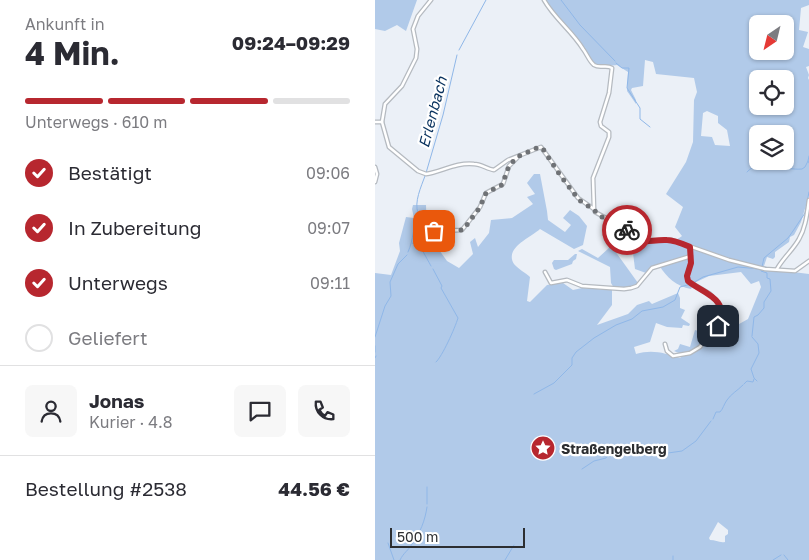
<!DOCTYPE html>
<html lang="de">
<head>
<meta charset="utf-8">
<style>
  body { margin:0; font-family:"Golos Text",sans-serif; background:#f7f7f7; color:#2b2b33; height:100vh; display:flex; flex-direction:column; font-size:19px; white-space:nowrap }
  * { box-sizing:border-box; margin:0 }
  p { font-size:16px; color:#7c7c81 }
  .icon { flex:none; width:28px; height:28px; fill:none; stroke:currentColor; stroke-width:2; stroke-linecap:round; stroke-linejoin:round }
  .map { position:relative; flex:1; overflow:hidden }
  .panel { display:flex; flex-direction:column; background:#fff; width:375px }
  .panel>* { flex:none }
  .needle { width:32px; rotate:215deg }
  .tools { position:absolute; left:374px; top:15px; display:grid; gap:10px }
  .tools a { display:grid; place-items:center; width:45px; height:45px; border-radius:8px; background:#fff; box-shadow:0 1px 4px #0004; font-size:25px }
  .scale { position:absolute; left:15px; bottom:12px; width:135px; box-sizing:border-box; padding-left:5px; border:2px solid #2c2e31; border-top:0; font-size:14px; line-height:18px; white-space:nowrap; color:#2c2e31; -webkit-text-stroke:4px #fff; paint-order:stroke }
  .pin { position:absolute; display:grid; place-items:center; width:42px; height:42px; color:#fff; margin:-21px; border-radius:10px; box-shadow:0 2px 8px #0006 }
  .courier { position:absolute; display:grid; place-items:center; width:50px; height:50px; margin:-25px; border:4px solid #b7272f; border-radius:50%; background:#fff; color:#222; box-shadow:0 1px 6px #0007 }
  .summary em { font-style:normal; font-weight:700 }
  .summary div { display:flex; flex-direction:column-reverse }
  .summary { display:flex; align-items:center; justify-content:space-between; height:85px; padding:0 25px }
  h1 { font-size:32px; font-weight:700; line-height:38px }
  .bar { display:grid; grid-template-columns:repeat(4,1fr); gap:8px 5px; align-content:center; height:60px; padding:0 25px }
  .bar i { height:6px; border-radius:4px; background:#e1e1e2 }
  .bar .on { background:#b7272f }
  .bar p { grid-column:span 4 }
  .line { display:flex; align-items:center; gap:12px; padding:0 25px; border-top:1px solid #e1e1e2 }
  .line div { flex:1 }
  .round { display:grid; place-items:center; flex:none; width:52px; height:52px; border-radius:8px; background:#f7f7f7 }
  ol { padding:0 25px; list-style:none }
  li { display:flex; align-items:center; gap:15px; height:55px }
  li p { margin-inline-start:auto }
  li .icon { padding:5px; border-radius:50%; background:#b7272f; color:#fff; stroke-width:4 }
  li:last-child { color:#7c7c81 }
  li i { width:28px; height:28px; border:2px solid #e1e1e2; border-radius:50% }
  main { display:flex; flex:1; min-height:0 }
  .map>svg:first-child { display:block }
</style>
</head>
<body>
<main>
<section class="panel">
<div class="summary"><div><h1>4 Min.</h1><p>Ankunft in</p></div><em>09:24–09:29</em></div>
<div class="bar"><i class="on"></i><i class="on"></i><i class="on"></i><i></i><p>Unterwegs · 610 m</p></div>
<ol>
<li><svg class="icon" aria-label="check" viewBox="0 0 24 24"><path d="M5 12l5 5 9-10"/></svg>Bestätigt<p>09:06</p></li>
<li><svg class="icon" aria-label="check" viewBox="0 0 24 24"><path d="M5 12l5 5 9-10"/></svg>In Zubereitung<p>09:07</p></li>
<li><svg class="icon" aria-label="check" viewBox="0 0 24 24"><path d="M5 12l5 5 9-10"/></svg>Unterwegs<p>09:11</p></li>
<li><i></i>Geliefert</li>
</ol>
<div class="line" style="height:90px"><a class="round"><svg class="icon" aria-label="person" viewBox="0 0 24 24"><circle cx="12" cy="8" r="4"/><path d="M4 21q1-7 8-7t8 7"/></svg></a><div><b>Jonas</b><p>Kurier · 4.8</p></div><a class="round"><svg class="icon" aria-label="chat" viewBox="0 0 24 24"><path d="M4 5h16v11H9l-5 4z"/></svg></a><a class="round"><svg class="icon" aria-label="phone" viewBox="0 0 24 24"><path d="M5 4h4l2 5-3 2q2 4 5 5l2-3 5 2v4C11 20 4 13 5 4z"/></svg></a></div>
<div class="line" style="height:65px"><div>Bestellung #2538</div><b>44.56 €</b></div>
</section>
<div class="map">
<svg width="434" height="560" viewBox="0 0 434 560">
  <rect width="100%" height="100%" fill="#ebf0f7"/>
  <g fill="#b1cae9" fill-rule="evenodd">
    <path d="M0,0H42L31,31L22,25L10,31L0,29Z"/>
    <path d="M169,0H434V5L426,8L424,30L433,32L428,47L434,49V66L431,67L434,75L433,78L434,80V195L426,222L419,235L415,237L414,242L400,252V257L398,259L392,257L389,266L402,270L434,274V560H0V273L16,275L25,251L24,243L31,217L39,218L37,209L38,205H51L52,233L72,261L84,268L98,254L95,242L100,238L103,247L114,233L116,220L137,218L158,204L152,197L160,194L152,183L159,174H165L172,211L173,220L190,232L196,225L188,218L195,210L204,216L212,226L208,245L199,249L165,229C155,238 129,248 139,264C143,269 151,273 155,277L152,301L155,302L172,285L188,283L198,290L207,288L237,290V305L222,325L253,314L262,305L274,301L277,304L303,293L305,298V308L310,310L306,318L315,324L314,326L308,325L307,328L292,327L281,323L275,342L259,347L261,354C277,349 290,353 305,358L309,355L299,351L303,349L305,344L315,347L320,330L350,339L357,328L373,319L386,287L384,281L376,284L366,272L334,276L319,283L316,289C301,286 292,278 284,265L271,273L260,269L258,253L264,242C277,242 297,245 307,236L300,227L308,207L291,194L311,162L318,142L319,100L322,92L319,78L281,74L278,62L270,60L268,86L257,88L256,90L261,100V104L252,91L253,72L242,65L224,67L218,63L207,46L175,10ZM382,24H410V51H382ZM382,79H410V106H382ZM332,111L343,116V123L352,130L355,146L340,145L337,137L326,136L328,113ZM382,134H410V161H382ZM343,522L353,530V534L350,536V542C344,543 341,540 335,540L334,538Z"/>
    <path d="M243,245L240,251L263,283L255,288H239L236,283L235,267L203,251L207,249L223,258L235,247Z"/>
    <path d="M200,254H202L201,259L198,261L197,264L181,270L179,269L177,263L179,260H193Z"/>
  </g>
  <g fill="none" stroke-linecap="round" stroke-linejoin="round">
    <g stroke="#8fb7e8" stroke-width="1">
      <path d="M186,0L205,25L240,61"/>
      <path d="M84,50L111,0"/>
      <path d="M241,63L247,68H254L252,88L265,108V119L275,127"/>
      <path d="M434,156L433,161L434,163"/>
      <path d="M372,172C385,157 410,171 427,169L430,167L433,161"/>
      <path d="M51,173L68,115L82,55"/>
      <path d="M37,243L43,245"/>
      <path d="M45,246L56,266"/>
      <path d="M33,252C39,239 38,226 43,213C39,202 46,187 50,176"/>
      <path d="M58,269L67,286L66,288L83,318C80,328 67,357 61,362"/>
      <path d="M318,283L328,277L363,267L385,269"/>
      <path d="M377,336L379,317L383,315L389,308V302L396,291L395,279L392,278V273L386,271L389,258L413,238L418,231L430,213L434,192"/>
      <path d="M0,337L10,306L16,296L15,282L23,264L32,255"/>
      <path d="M377,337L383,344L384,353L376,369L379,378L382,381"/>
      <path d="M0,346V352"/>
      <path d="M0,358L1,356"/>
      <path d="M369,384L372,381L378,382L379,379"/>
      <path d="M159,394L179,383L197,365V358L201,352L219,338L241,325L257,319L267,311L288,307L300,300L305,287L316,284"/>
      <path d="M338,419L341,412H345C348,409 349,404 352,400C356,394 362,391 368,385"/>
      <path d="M236,453L238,452L261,455L271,453L286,454L307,451L321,441L336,421"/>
      <path d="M207,469L219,461L231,458L233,455"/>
      <path d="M52,504V487"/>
      <path d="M13,543L19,560"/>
      <path d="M409,555L413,560"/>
      <path d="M25,560C29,552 33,551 37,544C45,533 50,521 52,507"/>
      <path d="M130,560L139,545"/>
      <path d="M298,560V556"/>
      <path d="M398,560L406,555"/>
    </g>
    <defs>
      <g id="minor">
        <path d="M56,0L43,16L38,29L42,49L41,58L27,86L10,104L7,122L14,147L43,171L51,174C66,172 81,162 99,164C106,164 112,169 119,170L133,160L166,147L203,198L219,209"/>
        <path d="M169,0C179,18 197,31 208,49C212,54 214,61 219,65C225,69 231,64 237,68L234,93L225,122L226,126L234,132V137L218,178L219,209L220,212L251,229L260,238L264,241L297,240L354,260L390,269L420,271L434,261"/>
        <path d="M0,122H7"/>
        <path d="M0,167L2,174L0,182"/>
        <path d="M57,230L64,231L87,230L105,207L111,193L128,184L134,166L142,158"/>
        <path d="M402,269C408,258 418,250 424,239C431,227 432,213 434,200"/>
        <path d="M170,272L176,283L192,280L207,286L249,289L256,288L262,286L277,268L316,256"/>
        <path d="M290,344L292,351L298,356L315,353L325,347L333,336L340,331L345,322L346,314L341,300L335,294L313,281L312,276L316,263L315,247"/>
      </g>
    </defs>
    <use href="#minor" stroke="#b5bac0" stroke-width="5"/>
    <use href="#minor" stroke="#fff" stroke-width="2.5"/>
  </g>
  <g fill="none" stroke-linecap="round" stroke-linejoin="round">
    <path stroke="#6f7276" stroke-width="5" stroke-dasharray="0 9" d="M59,231L88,230L105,207L111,193L127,185L134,166L142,157L164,147L168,149L185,175L204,200L218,209L225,216L252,230"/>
    <path stroke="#b7272f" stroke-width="6" d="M252,230C268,248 272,239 292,240C299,240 308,244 315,247L316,263L312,276L313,281C327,293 356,298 343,326"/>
  </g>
  <defs>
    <symbol id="sight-disc" viewBox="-11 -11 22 22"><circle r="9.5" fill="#b7272f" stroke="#fff"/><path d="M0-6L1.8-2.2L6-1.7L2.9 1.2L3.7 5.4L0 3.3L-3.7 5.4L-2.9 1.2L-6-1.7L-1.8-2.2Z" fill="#fff"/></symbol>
  </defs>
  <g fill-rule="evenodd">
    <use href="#sight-disc" x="154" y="434" width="28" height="28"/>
  </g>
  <g text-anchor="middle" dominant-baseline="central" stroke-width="4.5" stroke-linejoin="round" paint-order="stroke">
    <g font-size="14" font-weight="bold" fill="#2c2e31" stroke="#fff" text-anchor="start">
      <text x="186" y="448">Straßengelberg</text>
    </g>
    <g font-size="15" font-style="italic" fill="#09325e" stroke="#fff">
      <text transform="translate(57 112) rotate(-75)">Erlenbach</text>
    </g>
  </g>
</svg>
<div class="tools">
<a><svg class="needle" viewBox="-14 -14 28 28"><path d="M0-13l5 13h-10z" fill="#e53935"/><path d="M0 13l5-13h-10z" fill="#7c7c81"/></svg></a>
<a><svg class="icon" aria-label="locate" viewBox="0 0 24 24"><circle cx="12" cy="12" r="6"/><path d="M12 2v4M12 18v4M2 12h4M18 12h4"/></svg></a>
<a><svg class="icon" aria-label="layers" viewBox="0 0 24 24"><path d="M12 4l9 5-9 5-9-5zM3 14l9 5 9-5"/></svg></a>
</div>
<div class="scale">500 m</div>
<div class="pin" style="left:59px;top:231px;background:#ea580c"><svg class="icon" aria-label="bag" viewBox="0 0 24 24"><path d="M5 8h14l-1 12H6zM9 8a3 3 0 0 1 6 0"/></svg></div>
<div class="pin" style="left:343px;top:326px;background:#1f2937"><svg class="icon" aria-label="home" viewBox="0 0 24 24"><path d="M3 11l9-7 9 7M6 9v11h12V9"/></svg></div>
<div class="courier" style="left:252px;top:230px"><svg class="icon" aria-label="bike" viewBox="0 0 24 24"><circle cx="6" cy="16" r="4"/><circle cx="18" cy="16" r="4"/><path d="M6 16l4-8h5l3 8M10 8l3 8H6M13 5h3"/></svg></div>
</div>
</main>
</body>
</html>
